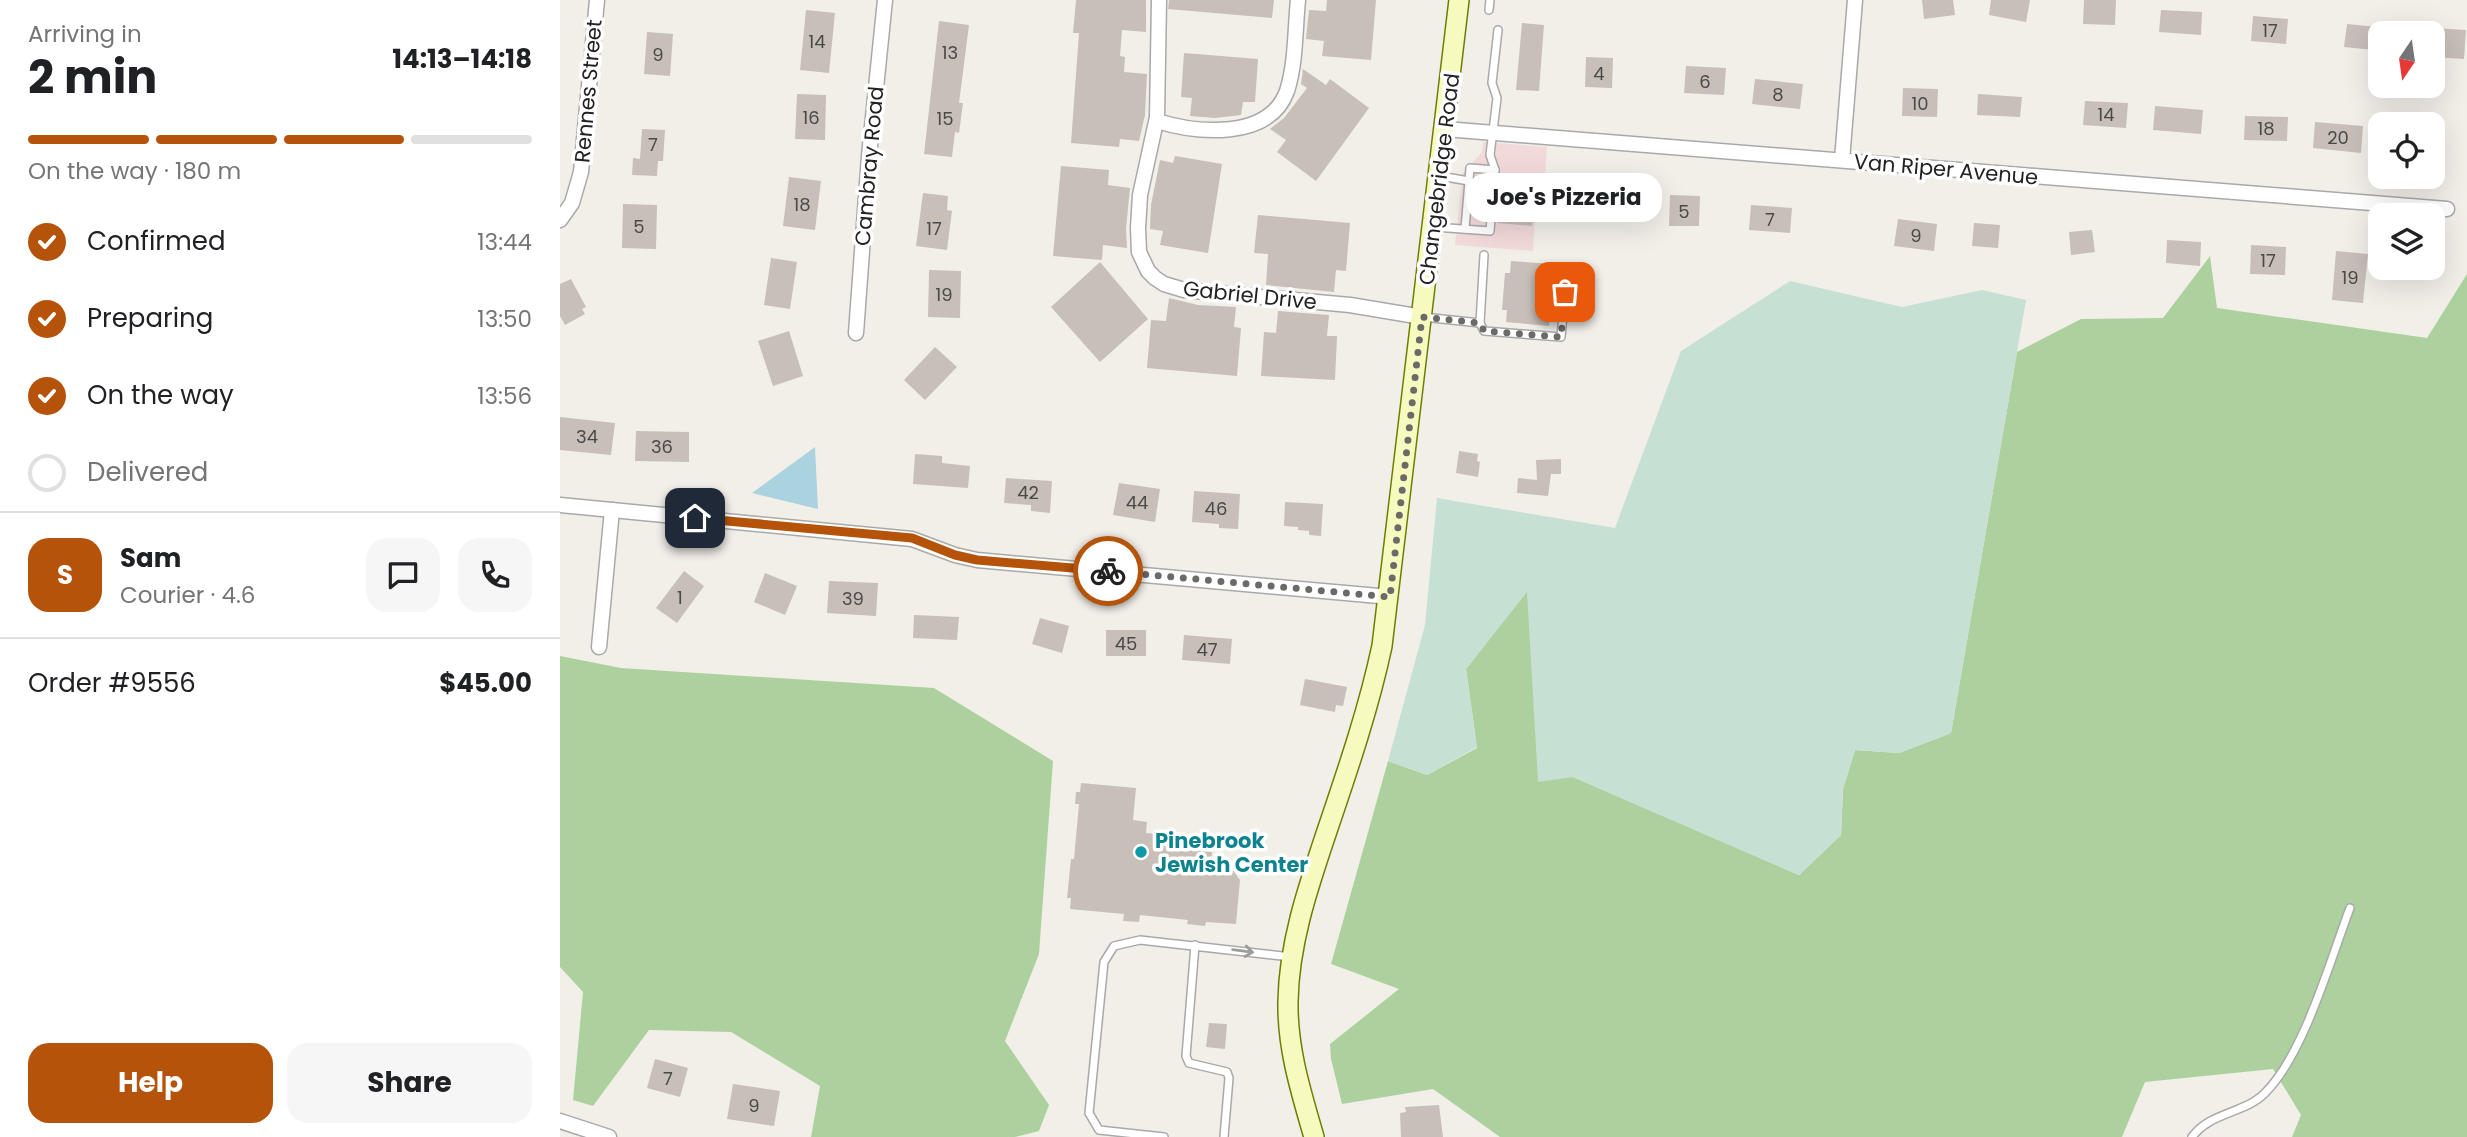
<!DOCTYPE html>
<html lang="en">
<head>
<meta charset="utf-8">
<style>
  body { margin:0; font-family:Poppins,sans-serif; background:#f6f6f6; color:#202124; height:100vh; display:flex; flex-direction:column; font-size:26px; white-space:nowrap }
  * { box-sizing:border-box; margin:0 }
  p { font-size:23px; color:#757577 }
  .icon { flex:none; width:38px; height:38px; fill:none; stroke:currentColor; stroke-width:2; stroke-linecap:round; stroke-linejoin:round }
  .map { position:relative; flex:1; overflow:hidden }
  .panel { display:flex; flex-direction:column; background:#fff; width:560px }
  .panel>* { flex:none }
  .needle { width:46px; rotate:193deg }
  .tools { position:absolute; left:1808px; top:21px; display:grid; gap:14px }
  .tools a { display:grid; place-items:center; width:77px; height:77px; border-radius:14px; background:#fff; box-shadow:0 7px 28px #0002; font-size:35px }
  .pin { position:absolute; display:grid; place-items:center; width:60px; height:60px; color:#fff; margin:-30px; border-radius:14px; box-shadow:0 4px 10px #0006 }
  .courier { position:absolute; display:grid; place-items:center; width:70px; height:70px; margin:-35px; border:5px solid #b45309; border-radius:50%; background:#fff; color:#222; box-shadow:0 2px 9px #0007 }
  .bubble { position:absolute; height:49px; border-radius:21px; background:#fff; box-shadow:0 7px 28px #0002; font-size:23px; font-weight:700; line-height:49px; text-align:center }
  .summary em { font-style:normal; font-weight:700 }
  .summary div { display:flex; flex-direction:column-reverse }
  .summary { display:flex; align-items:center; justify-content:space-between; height:119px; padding:0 28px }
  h1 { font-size:46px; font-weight:700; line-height:52px }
  .bar { display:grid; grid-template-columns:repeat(4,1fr); gap:10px 7px; align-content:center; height:84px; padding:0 28px }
  .bar i { height:9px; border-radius:5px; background:#e0e0e0 }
  .bar .on { background:#b45309 }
  .bar p { grid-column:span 4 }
  .line { display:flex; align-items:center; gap:18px; padding:0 28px; border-top:2px solid #e0e0e0 }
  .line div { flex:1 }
  .round { display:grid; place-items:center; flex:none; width:74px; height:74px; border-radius:21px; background:#f6f6f6 }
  ol { padding:0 28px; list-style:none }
  li { display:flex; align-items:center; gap:21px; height:77px }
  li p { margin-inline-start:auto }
  li .icon { padding:7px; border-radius:50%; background:#b45309; color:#fff; stroke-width:4 }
  li:last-child { color:#757577 }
  li i { width:38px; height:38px; border:4px solid #e0e0e0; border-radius:50% }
  .cta { display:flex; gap:14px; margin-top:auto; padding:14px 28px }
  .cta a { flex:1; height:80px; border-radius:21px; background:#b45309; color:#fff; font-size:28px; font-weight:700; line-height:80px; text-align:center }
  .cta a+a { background:#f6f6f6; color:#202124 }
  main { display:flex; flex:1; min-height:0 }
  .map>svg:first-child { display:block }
</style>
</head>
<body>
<main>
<section class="panel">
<div class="summary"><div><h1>2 min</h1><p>Arriving in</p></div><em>14:13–14:18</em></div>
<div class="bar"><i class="on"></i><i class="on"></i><i class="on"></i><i></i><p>On the way · 180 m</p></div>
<ol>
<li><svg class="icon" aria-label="check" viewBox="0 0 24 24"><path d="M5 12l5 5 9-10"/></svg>Confirmed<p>13:44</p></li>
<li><svg class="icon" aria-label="check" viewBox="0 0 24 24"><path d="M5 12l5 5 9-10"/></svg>Preparing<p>13:50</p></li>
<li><svg class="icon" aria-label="check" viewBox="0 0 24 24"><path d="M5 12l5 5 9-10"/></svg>On the way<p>13:56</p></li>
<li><i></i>Delivered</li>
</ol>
<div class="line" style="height:126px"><b class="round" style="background:#b45309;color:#fff">S</b><div><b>Sam</b><p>Courier · 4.6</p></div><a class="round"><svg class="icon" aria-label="chat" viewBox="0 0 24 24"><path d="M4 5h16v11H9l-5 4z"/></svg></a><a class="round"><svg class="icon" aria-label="phone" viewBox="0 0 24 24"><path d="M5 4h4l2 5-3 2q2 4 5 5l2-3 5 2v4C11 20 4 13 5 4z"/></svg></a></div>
<div class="line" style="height:91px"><div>Order #9556</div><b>$45.00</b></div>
<div class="cta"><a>Help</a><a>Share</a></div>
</section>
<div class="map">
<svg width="1907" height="1137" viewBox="0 0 1907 1137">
  <rect width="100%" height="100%" fill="#f2efe9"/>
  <path fill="#f2dad9" d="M923,142L987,147L984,190H977L973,251L895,245L903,173L922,152Z"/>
  <g fill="#add19e">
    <path d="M1650,256L1657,308L1867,338L1907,274V1137H1732L1741,1115L1713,1069L1585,1082L1562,1137H940L873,1089L782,1104L771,1059L770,1044L839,989L771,964L828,761L867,775L917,748L906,669L967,591L1013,777L1239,875L1281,835L1283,789L1295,750L1339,753L1391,733L1457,352L1521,319L1603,318Z"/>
    <path d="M0,656L61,668L374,688L493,761L479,954L445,1041L489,1105L479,1131L455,1137H251L260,1086L171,1032L89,1030L33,1106L13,1100L23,992L0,967Z"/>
  </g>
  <path fill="#c6e0d4" d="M1230,281L1342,307L1422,290L1466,300L1391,733L1339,753L1295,750L1283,789L1281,835L1239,875L1013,777L978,782L967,592L906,669L917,747L867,775L828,761L865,625L877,498L1055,528L1121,351Z"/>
  <path fill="#aad3df" d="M255,447L258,509L192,493Z"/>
  <g fill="#c7bfb8">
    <path d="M516,0H586V32L562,30L560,56L565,57L564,72L587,74L585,115L579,141L560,139L559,147L511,143L519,33H513Z"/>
    <path d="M609,0H714L712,18L608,9Z"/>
    <path d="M767,0H816L811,60L762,56L764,41L746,39L749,10L766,11Z"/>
    <path d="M1362,0H1393L1395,15L1364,19Z"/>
    <path d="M1431,0H1470L1466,22L1429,15Z"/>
    <path d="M1524,0H1556L1555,25L1523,24Z"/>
    <path d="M246,10L275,13L269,73L240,70Z"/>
    <path d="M1601,10L1642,12L1641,35L1599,32Z"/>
    <path d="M1693,16L1728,19L1726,44L1691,41Z"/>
    <path d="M379,21L409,25L399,103H403L399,133L395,132L392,157L364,154Z"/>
    <path d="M962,23L984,25L979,91L956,90Z"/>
    <path d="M1787,24L1817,27L1814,50L1784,47Z"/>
    <path d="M1872,28L1906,30L1904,59L1872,57Z"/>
    <path d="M87,32L113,34L110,76L84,74Z"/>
    <path d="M624,53L698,59L695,102H683L681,115L655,118L630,116L632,98L621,97Z"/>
    <path d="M1026,57L1053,58L1052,88L1025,87Z"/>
    <path d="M1126,66L1166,68L1164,95L1124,93Z"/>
    <path d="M743,69L766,85L770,79L809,108L756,181L717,152L726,140L710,129L724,118L747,88L741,84Z"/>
    <path d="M1195,79L1243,84L1240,109L1192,104Z"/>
    <path d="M1343,88L1378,89L1377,117L1342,116Z"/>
    <path d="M237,94L266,95L265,140L235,139Z"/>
    <path d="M1418,94L1462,97L1460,117L1417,115Z"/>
    <path d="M1525,101L1568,103L1566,128L1523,125Z"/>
    <path d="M1595,106L1643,110L1641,134L1593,130Z"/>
    <path d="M1685,116L1728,117L1727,141L1684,140Z"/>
    <path d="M1755,122L1803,126L1801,153L1753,148Z"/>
    <path d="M82,129L105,130L103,161H98L97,176L72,175L73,158L80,159Z"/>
    <path d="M615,156L662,164L648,253L600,245L603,231L590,229L591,205L600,160L613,163Z"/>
    <path d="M501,166L549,170L548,185L570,188L566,229L567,248L543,245L542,260L493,256Z"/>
    <path d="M916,175L928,176L925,214L913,213Z"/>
    <path d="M229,177L261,181L255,230L223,226Z"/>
    <path d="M940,187L976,191L972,226L937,223Z"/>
    <path d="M1013,188L1050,190L1049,210L1012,208Z"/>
    <path d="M363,193L388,196L387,210L392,211L387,250L356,246Z"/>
    <path d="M1110,195L1140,196L1139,226H1109Z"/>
    <path d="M63,204L97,205L96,249L62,248Z"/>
    <path d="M1191,205L1232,208L1230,233L1189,230Z"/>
    <path d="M698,215L790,223L786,271L776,270L774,292L706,285L708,254L694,253Z"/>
    <path d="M1338,219L1377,224L1374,251L1334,246Z"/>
    <path d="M1414,223L1440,225L1438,248L1412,246Z"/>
    <path d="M1532,230L1535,252L1511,255L1509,232Z"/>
    <path d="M1607,240L1641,242L1640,266L1606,263Z"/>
    <path d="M1691,245L1726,247L1725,275L1690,274Z"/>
    <path d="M1776,251L1808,254L1803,303L1772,300Z"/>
    <path d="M211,258L237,262L230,309L204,305Z"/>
    <path d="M951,261L994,264L989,326L946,322L947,310H942L945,273H950Z"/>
    <path d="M540,262L588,319L540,362L491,307Z"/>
    <path d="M369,270L401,271L400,318L368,317Z"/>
    <path d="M11,279L26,307L22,309L25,314L5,325L0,316V284Z"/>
    <path d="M609,298L638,305L676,307L674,327L681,328L677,376L587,368L591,320L606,321Z"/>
    <path d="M718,311L769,315L767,336H777L775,380L701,376L704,332L716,333Z"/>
    <path d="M229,331L243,376L213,386L198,341Z"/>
    <path d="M375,347L397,367L365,400L344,380Z"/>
    <path d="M0,417L55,423L51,455L0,450Z"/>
    <path d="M76,431L129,432V462L75,461Z"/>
    <path d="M899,451L918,454L917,461L920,462L918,477L896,473Z"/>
    <path d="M355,454L382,456V463L410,466L408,488L353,484Z"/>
    <path d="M1001,459V474H991L988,496L957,493L958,478L977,480L976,460Z"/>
    <path d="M446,478L492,481L490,513L471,511V505L444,503Z"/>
    <path d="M559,483L600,489L595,522L553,515Z"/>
    <path d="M634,491L680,494L678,529L659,528V524L632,522Z"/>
    <path d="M725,502L763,504L761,536L749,535V531L738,530V527L724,526Z"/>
    <path d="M124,571L144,586L117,623L96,608Z"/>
    <path d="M205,573L237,586L225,615L194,602Z"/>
    <path d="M269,581L318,583L316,616L267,613Z"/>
    <path d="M354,615L399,617L397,640L353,638Z"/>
    <path d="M480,618L509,626L502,653L472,644Z"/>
    <rect x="546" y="630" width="40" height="26"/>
    <path d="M624,635L672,639L670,664L622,660Z"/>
    <path d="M745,679L787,687L783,706L776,705L775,712L740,705Z"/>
    <path d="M521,783L576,788L573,820L587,822L586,833L622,836L621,839L639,840L638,845L644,846V851L652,852L651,867L672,869L680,880L676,924L646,922L645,926L627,924L628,920L580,915L579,922L563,921L564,914L510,909L511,898H507L511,859H514L519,804H515L516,792H520Z"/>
    <path d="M649,1023L667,1024L665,1049L646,1047Z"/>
    <path d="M95,1059L128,1068L120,1097L87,1088Z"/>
    <path d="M173,1084L220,1091L214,1126L167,1119Z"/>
    <path d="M879,1105L883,1137H841L840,1113L846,1112L845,1107Z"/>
  </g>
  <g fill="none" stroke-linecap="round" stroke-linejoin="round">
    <defs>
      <g id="service">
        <path d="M929,10L930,0"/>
        <path d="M880,176L909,181L910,168L935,170"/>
        <path d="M874,227L930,231L935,170L930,155L937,98L932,83L938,30"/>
        <path d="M905,229L909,181"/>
        <path d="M863,317L920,323L924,255"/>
        <path d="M920,323L924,331L1001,337L1007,270"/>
        <path d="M635,945L626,1056L629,1063L667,1072L669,1078L664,1137"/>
        <path d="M604,1137L539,1130L529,1113L544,962L554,946L580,940L731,957"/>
        <path d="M1632,1137C1650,1112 1684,1114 1705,1093C1744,1054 1770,961 1790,908"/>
      </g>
      <g id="minor">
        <path d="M599,0L597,117L580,195L578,228L579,252L588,271L595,278L604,284L624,290L790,305L862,317"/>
        <path d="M597,121C636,133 709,141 727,91C736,63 735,29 738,0"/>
        <path d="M885,129L1887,209"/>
        <path d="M1282,160L1295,0"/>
        <path d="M0,220L12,203L21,172L37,0"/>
        <path d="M296,333L309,156L325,0"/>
        <path d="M0,505L352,539L395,555L417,560L830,597"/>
        <path d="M39,647L52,510"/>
        <path d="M0,1121L49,1137"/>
      </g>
      <path id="secondary" d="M754,1137C741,1092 727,1048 728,1001C729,940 750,882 769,825C789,766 809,707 822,646L899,0"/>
    </defs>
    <use href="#service" stroke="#a9a9a9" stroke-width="10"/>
    <use href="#minor" stroke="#a9a9a9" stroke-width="17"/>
    <use href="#secondary" stroke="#707d05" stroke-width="22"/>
    <use href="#service" stroke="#fff" stroke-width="7"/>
    <use href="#minor" stroke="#fff" stroke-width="14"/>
    <use href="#secondary" stroke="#f7fabf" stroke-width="19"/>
  </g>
  <defs><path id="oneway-shaft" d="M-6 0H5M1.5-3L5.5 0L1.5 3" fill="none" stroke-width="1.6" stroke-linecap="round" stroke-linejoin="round" transform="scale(1.75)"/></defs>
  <use stroke="#9c9c9c" href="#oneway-shaft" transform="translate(683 951) rotate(7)"/>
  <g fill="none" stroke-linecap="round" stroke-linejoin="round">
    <path stroke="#6b6a68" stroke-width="7" stroke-dasharray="0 12.6" d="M548,571L830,597L862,317L920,323L924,331L1001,337L1005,292"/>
    <path stroke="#b45309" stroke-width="9" d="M135,518L352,538L395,555L417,560L548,571"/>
  </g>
  <circle fill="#0f9aa8" stroke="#fff" stroke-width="2.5" cx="581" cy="852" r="7"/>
  <g text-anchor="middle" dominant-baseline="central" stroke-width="7" stroke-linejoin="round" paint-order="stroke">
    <g font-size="18" fill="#4b4948">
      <text x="1710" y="30">17</text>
      <text x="257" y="41">14</text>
      <text x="390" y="52">13</text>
      <text x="98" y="54">9</text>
      <text x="1039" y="73">4</text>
      <text x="1145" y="81">6</text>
      <text x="1218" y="94">8</text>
      <text x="1360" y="103">10</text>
      <text x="1546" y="114">14</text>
      <text x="251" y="117">16</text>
      <text x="385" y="118">15</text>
      <text x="1706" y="128">18</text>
      <text x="1778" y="137">20</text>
      <text x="93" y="144">7</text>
      <text x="242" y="204">18</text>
      <text x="1124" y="211">5</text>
      <text x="1210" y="219">7</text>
      <text x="79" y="226">5</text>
      <text x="374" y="228">17</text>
      <text x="1356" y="235">9</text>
      <text x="1708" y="260">17</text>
      <text x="1790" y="277">19</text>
      <text x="384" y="294">19</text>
      <text x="27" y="436">34</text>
      <text x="102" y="446">36</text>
      <text x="468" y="492">42</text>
      <text x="577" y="502">44</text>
      <text x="656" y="508">46</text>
      <text x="120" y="597">1</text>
      <text x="293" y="598">39</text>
      <text x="566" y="643">45</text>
      <text x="647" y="649">47</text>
      <text x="108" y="1078">7</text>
      <text x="194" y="1105">9</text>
    </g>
    <g font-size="21" fill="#222" stroke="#fff">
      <text transform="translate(28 91) rotate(-85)">Rennes Street</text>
      <text transform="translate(309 166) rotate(-85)">Cambray Road</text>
      <text transform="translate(1386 169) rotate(5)">Van Riper Avenue</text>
      <text transform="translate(879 179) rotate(-83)">Changebridge Road</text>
      <text transform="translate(690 295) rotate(6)">Gabriel Drive</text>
    </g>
    <g font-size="21" font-weight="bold" fill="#0d838f" stroke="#fff" text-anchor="start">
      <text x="595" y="840">Pinebrook<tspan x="595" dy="24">Jewish Center</tspan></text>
    </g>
  </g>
</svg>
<div class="tools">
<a><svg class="needle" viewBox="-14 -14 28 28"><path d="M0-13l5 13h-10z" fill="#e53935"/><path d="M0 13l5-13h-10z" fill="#757577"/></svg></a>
<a><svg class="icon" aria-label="locate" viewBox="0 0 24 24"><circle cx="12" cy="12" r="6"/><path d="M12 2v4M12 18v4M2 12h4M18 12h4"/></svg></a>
<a><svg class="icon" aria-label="layers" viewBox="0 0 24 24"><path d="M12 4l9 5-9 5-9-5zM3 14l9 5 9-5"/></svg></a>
</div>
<div class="pin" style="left:1005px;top:292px;background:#ea580c"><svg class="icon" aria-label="bag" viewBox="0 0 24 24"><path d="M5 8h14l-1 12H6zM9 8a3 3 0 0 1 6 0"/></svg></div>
<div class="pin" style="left:135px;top:518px;background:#1f2937"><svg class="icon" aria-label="home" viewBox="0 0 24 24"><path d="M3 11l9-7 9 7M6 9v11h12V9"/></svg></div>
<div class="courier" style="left:548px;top:571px"><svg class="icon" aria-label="bike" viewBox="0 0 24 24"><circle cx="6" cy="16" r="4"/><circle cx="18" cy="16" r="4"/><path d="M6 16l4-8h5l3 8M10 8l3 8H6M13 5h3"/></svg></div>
<div class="bubble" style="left:906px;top:173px;width:196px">Joe's Pizzeria</div>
</div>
</main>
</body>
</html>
